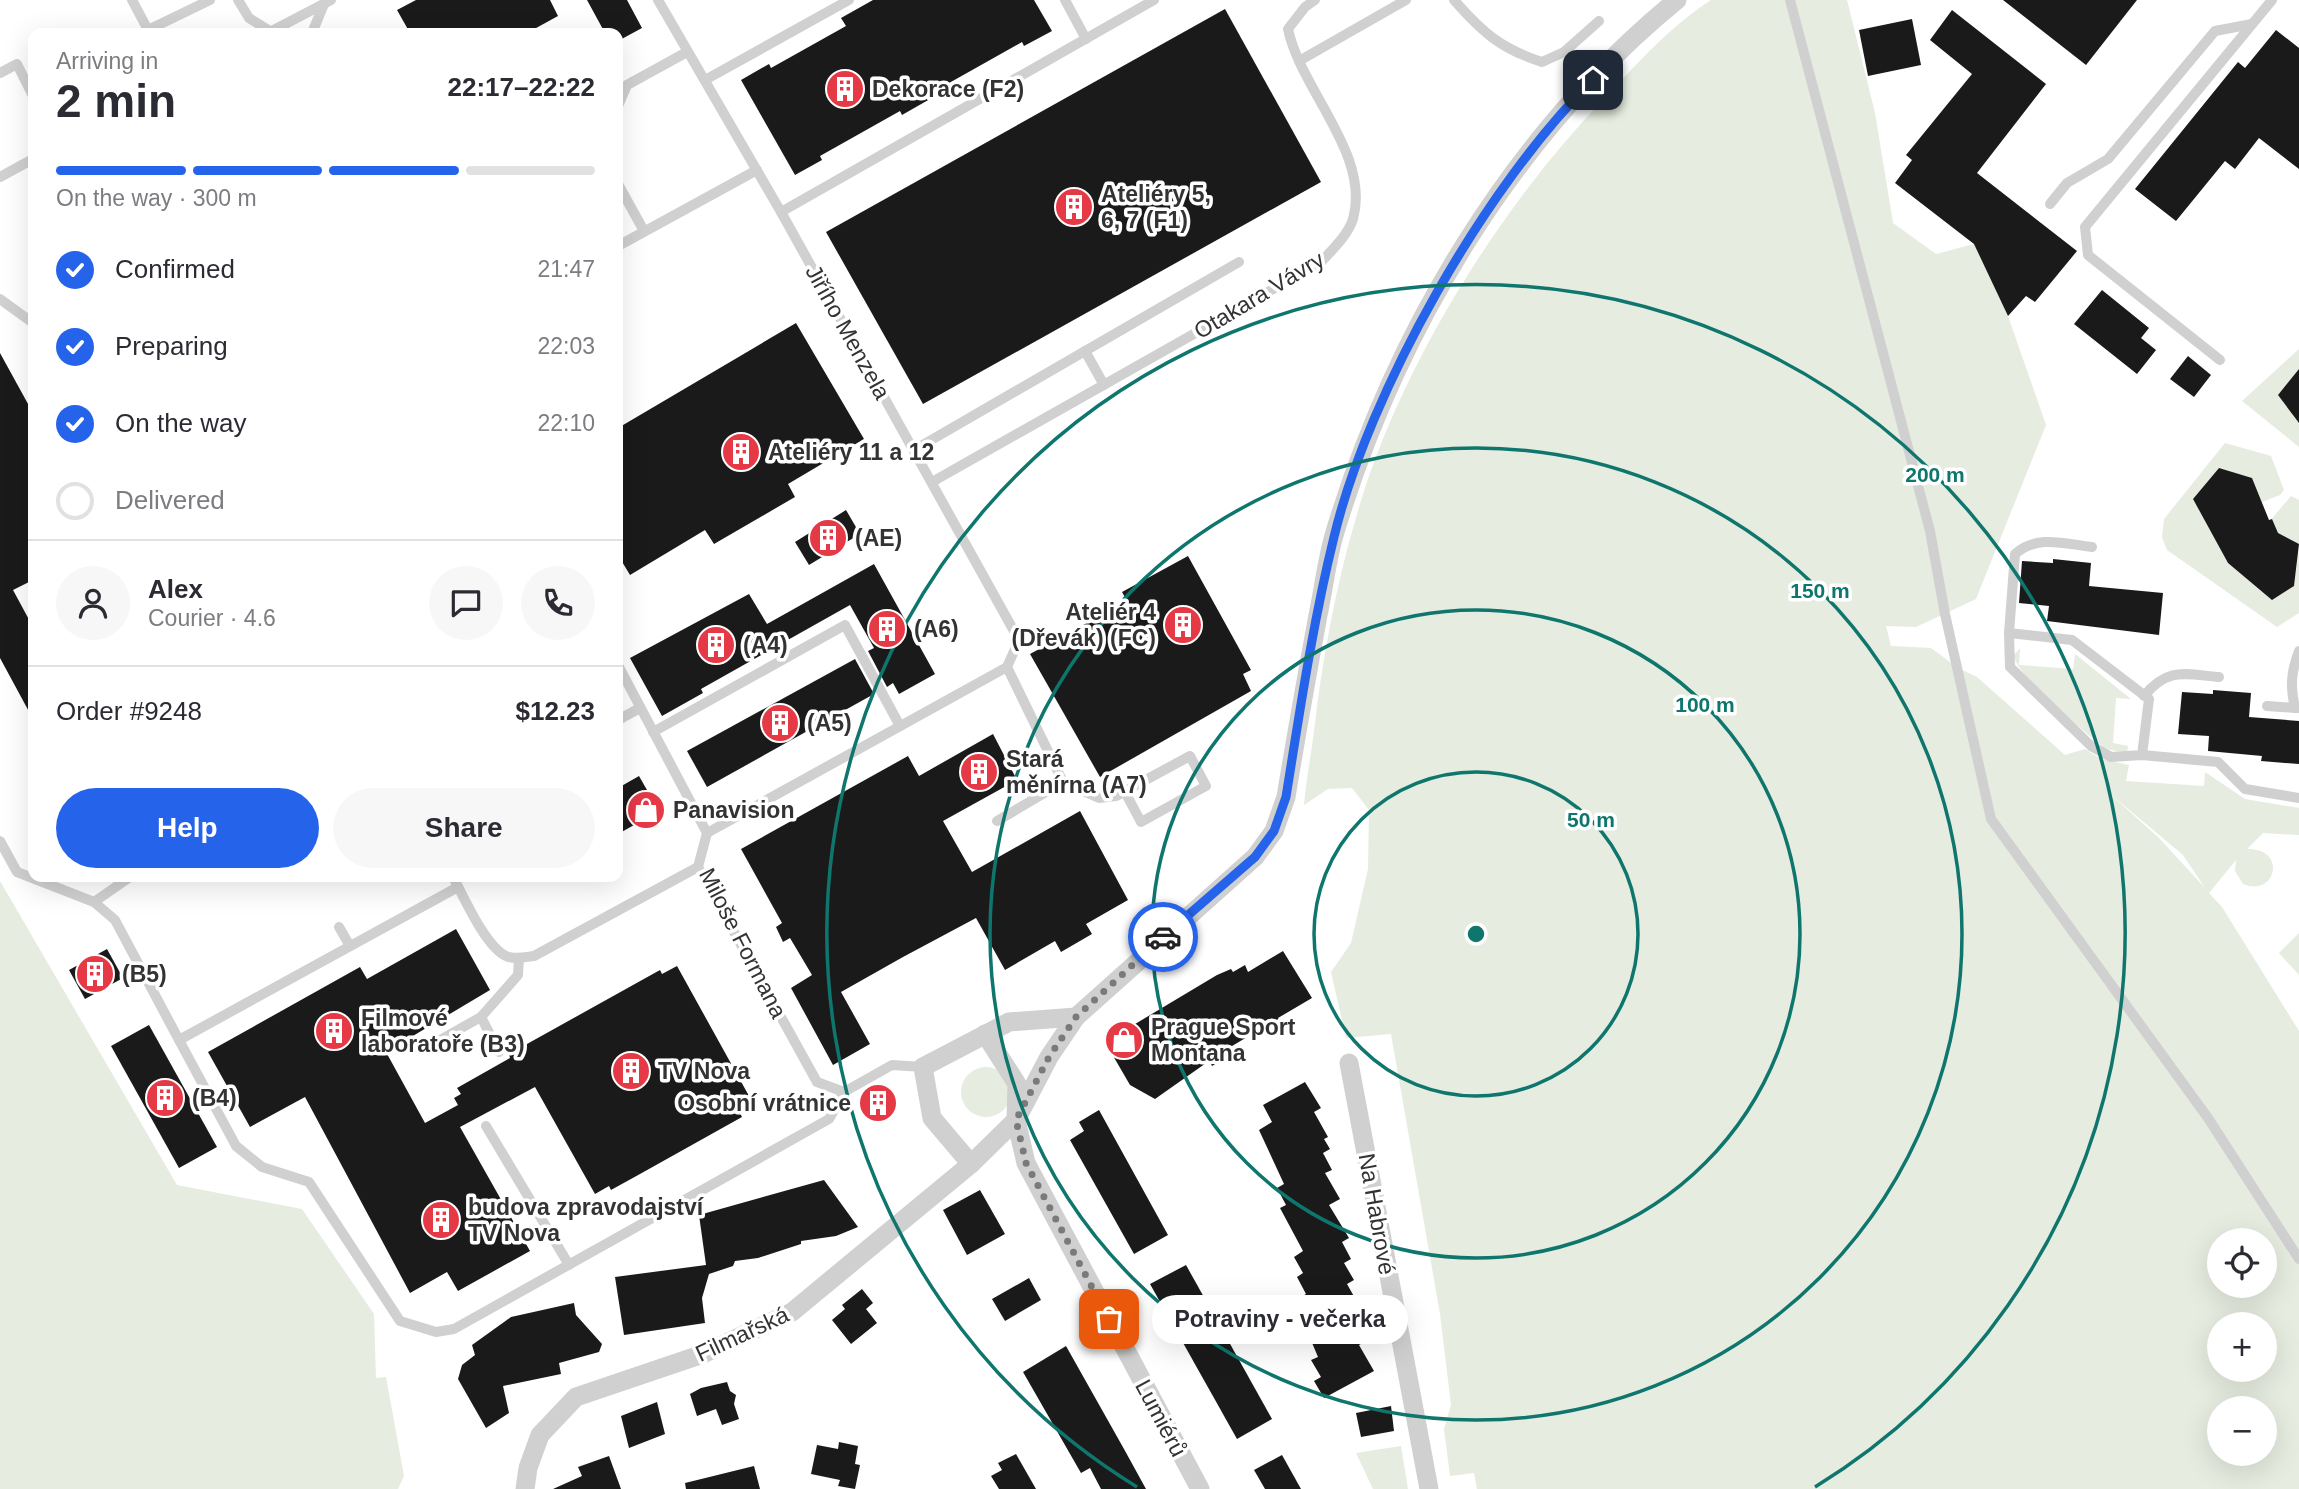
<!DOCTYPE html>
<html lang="en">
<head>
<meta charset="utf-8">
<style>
  body { margin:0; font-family:Arial,sans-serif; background:#f7f7f7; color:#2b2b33; height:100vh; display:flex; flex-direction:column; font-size:26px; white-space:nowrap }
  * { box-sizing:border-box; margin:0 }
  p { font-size:23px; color:#7c7c81 }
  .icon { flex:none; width:38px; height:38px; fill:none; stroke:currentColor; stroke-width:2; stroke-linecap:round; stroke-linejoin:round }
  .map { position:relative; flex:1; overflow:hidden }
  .drawer { position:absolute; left:28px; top:28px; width:595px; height:854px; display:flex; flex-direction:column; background:#fff; border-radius:14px; box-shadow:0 7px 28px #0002 }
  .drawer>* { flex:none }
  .fabs { position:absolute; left:2207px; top:1228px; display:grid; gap:14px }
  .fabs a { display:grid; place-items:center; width:70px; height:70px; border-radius:50%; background:#fff; box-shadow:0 7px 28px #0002; font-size:35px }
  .pin { position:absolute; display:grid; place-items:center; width:60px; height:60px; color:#fff; margin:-30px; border-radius:14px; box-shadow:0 4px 10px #0006 }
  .courier { position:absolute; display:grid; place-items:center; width:70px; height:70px; margin:-35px; border:5px solid #2563eb; border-radius:50%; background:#fff; color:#222; box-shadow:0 2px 9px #0007 }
  .bubble { position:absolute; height:49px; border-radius:24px; background:#fff; box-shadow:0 7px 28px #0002; font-size:23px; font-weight:700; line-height:49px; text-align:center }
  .overview em { font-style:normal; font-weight:700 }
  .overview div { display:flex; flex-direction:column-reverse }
  .overview { display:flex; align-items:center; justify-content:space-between; height:119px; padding:0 28px }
  h1 { font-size:46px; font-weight:700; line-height:52px }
  .bar { display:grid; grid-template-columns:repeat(4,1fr); gap:10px 7px; align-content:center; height:84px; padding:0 28px }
  .bar i { height:9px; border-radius:5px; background:#e1e1e2 }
  .bar .current { background:#2563eb }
  .bar p { grid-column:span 4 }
  .line { display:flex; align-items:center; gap:18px; padding:0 28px; border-top:2px solid #e1e1e2 }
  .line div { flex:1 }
  .round { display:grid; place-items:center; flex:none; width:74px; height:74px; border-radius:37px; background:#f7f7f7 }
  ol { padding:0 28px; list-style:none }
  li { display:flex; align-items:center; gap:21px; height:77px }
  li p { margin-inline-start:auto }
  li .icon { padding:7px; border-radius:50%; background:#2563eb; color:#fff; stroke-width:4 }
  li:last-child { color:#7c7c81 }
  li i { width:38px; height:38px; border:4px solid #e1e1e2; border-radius:50% }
  .cta { display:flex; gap:14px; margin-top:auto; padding:14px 28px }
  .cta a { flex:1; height:80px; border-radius:42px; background:#2563eb; color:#fff; font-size:28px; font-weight:700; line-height:80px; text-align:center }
  .cta a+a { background:#f7f7f7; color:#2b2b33 }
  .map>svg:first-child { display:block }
</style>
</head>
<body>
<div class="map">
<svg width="2299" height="1489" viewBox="0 0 2299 1489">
  <rect width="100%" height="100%" fill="#fff"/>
  <g fill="#e6ecdf" fill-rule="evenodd">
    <path d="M1711,0H1847L1875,113L1893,223L1936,254L1974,244L2008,316L2046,425L1976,599L1916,627L1886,626L1891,646L1931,648L1958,668L1977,677L2065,755L2085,749L2101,759L2129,765L2126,781L2204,786L2205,772L2245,799L2299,808V835L2263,833L2247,849C2288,848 2276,898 2243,884L2235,871L2236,860L2209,893L2222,907L2299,1031V1489H1477L1474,1473L1450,1476L1444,1429L1451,1405L1440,1314L1391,1034L1346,1038L1331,972L1351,943L1368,869L1369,810L1352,788L1328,789L1304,805C1306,780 1311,756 1314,731C1323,654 1337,579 1360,504C1403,362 1501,206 1603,100C1637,64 1669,27 1711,0ZM2108,792L2183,855L2205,888L2159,838ZM2219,1241H2264V1286H2219ZM2219,1325H2264V1370H2219ZM2219,1409H2264V1454H2219Z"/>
    <path d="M2299,349V369L2278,395L2299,418V447L2242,401Z"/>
    <path d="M2225,443L2271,456L2284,490L2280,495L2262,502L2252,478L2219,468L2193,499L2228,563L2272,599L2294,586L2299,550V613L2277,627L2167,550L2162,537L2164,519Z"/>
    <path d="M2291,496L2299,500V544L2273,531L2269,522Z"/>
    <path d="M2020,648L2019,665L2073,669L2075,654L2131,699L2116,698L2113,743L2128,746L2127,753L2106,749L2098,743C2080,727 2015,675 2014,655Z"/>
    <path d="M0,881L177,1185L302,1209L374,1314L376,1378L386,1377L404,1476L398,1489H0Z"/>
    <path d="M2299,933V975L2279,953Z"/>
    <circle cx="986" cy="1092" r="25"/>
    <path d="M1401,1446L1408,1489H1373L1356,1453Z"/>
  </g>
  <g fill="#1a1a1a">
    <path d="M416,0H550L558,16L527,33H410L397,10Z"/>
    <path d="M587,0H627L642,28L618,41V33H605Z"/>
    <path d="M873,0H1034L1052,31L1024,46L1022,42L942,87L944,91L902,115L900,111L820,156L822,160L795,175L741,80L769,64L771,68L846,26L841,18Z"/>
    <path d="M2003,0H2137L2086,65Z"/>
    <path d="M1225,9L1321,182L923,404L826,232Z"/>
    <path d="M1952,10L2046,84L1977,173L2077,251L2035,302L2026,296L2008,316L1974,244L1895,183L1912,160L1906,155L1972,74L1930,40Z"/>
    <path d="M1912,19L1921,65L1868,76L1859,30Z"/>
    <path d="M2276,30L2299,48V169L2259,138L2235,169L2225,161L2176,221L2135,189L2238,62L2245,68Z"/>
    <path d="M2102,290L2149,328L2141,338L2156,350L2137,374L2074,324Z"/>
    <path d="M796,323L864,439L788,484L795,497L714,544L705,530L630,575L618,555V428Z"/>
    <path d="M0,353L33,413V580L13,590L33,627V719L0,658Z"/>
    <path d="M2188,356L2211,375L2194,397L2170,379Z"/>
    <path d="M2299,369V423L2278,395Z"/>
    <path d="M2219,468L2252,478L2269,520L2272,519L2278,533L2299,544L2294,586L2272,600L2228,563L2193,499Z"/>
    <path d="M846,510L860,534L809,565L795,542Z"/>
    <path d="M1188,556L1251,670L1243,674L1251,691L1100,777L1030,654L1127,601L1122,592Z"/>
    <path d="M2053,559L2091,563L2089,586L2163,593L2159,635L2047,621L2049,606L2019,603L2022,561L2053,563Z"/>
    <path d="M874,564L935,674L899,694L893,683L887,687L868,651L874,648L850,605L701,689L703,693L662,716L630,658L749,594L767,624Z"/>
    <path d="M855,659L874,694L707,787L687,751Z"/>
    <path d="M2213,690L2251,693L2249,717L2299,721V764L2261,761L2262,756L2208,751L2209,736L2178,734L2182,692L2213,694Z"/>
    <path d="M993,734L1017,780L943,821L972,872L1080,811L1128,900L1086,924L1092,934L1061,952L1055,941L1005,970L976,918L903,957L841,992L870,1044L833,1065L791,988L812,975L790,938L783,942L776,927L782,923L741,849L908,756L919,776Z"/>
    <path d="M639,776L659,811L618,834V788Z"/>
    <path d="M456,929L490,990L386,1052L425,1123L458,1105L454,1098L461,1094L457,1088L510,1058L509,1054L660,970L662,974L677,966L754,1105L740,1113L742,1117L640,1174L611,1190L609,1186L595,1194L535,1087L460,1127L530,1251L458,1291L447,1272L410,1293L305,1097L250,1127L208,1052L360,967L367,979Z"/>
    <path d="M107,949L123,978L85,999L69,970Z"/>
    <path d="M1283,951L1312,998L1278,1018L1281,1023L1263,1035L1259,1030L1227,1049L1231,1054L1212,1066L1209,1061L1155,1099L1130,1085L1105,1042L1217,975L1231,969L1233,972L1245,965L1248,972Z"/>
    <path d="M149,1025L217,1147L179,1168L111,1046Z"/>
    <path d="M1305,1082L1321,1108L1314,1112L1328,1137L1324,1139L1330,1149L1323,1153L1332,1170L1325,1173L1340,1199L1329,1205L1349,1238L1342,1242L1351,1259L1344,1263L1354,1280L1347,1284L1361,1309L1358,1311L1363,1321L1356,1325L1366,1341L1359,1345L1374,1371L1324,1398L1314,1381L1321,1377L1311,1360L1318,1357L1302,1319L1308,1315L1299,1298L1306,1294L1297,1277L1303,1273L1294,1257L1303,1251L1280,1208L1286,1205L1277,1188L1284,1184L1259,1130L1272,1122L1263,1105Z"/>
    <path d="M1099,1110L1168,1235L1134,1254L1070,1140L1084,1131L1079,1122Z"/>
    <path d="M824,1180L858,1227L836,1236L801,1241V1244L758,1258L735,1261L733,1266L709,1274L702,1298L705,1323L624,1335L615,1277L706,1265L699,1215Z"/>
    <path d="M980,1190L1005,1234L967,1255L943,1210Z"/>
    <path d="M1186,1265L1272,1419L1237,1439L1150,1284Z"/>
    <path d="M1029,1278L1041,1300L1005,1321L992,1299Z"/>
    <path d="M862,1289L873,1303L866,1309L877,1323L851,1344L832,1320L845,1309L842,1305Z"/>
    <path d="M574,1303L576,1315L602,1344L599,1352L559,1363L561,1374L503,1386L509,1413L486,1428L458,1379L462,1365L475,1355L472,1345L511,1317Z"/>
    <path d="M1066,1346L1124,1449L1146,1489H1101L1090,1468L1081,1473L1023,1372Z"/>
    <path d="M727,1382L730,1391L736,1395L734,1404L739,1419L722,1425L716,1409L697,1416L690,1394L701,1388Z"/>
    <path d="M657,1402L665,1434L629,1448L621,1416Z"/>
    <path d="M1391,1406L1394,1431L1361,1437L1356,1413Z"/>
    <path d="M839,1442L858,1446L855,1464L860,1465L855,1489L838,1486L840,1480L811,1474L817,1445L838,1449Z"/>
    <path d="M1016,1454L1036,1489H999L991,1476L1002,1470L998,1463Z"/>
    <path d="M1282,1455L1301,1489H1265L1254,1470Z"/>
    <path d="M609,1456L621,1489H553L582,1476L578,1467Z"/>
    <path d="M754,1466L760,1489H686L685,1483Z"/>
  </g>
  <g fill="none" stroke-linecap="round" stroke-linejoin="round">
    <g stroke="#d0d0d0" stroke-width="10">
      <path d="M132,0L148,30L210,0"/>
      <path d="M238,0L249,18L273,33"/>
      <path d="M658,0L781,212L1014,631L1019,640L1007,667"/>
      <path d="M1065,0L1086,39"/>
      <path d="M1454,0C1482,32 1501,49 1542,62L1564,52L1599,21"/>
      <path d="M1790,0L1930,531L1945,614L1991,819L2208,1118L2299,1259"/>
      <path d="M268,33L331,0"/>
      <path d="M312,33L324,4"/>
      <path d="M1299,61L1406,0"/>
      <path d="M0,73L17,64L33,96"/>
      <path d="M705,80L849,0"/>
      <path d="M618,106L627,85L687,52"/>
      <path d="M0,177L33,159"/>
      <path d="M618,184L644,231"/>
      <path d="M2050,204L2067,183L2108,159L2215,31L2252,24"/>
      <path d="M781,212L1154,0"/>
      <path d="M618,246L757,170"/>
      <path d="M0,299L33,323"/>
      <path d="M1085,351L1104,385"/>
      <path d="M2220,360L2088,255L2085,227L2272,0"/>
      <path d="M914,450L1239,262"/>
      <path d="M932,482L1321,262C1332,250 1348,235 1353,219C1371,154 1301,91 1288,29L1305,7L1315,0"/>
      <path d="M2009,633L2015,554C2038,534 2064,544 2092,547"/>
      <path d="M2299,651C2291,672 2290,686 2295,708H2299"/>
      <path d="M618,665L707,833L698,867L817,1082L844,1092"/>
      <path d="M2144,696C2168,667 2184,674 2219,677"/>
      <path d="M2267,706L2295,708"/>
      <path d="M618,720L640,708"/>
      <path d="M653,732L845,625L900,726"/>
      <path d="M2142,755L2111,757L2091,746L2010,667L2009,633L2072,640L2149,699L2142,755L2218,762L2245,789L2299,798"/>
      <path d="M1063,782L1099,798L1116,796L1190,756L1206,786L1141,822L1125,792"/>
      <path d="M997,821L1063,782L1007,667"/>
      <path d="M707,833L1007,667"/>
      <path d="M0,841L17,872L94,902L115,920L179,1040L458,887"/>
      <path d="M453,877C464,897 485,946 506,956C514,960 526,957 534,956L698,867"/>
      <path d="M94,902L130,877"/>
      <path d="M339,927L350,946"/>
      <path d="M481,1017L499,1052"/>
      <path d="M179,1040L236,1146L262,1167L309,1182L400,1321L436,1332L454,1329L829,1119L844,1092L892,1065L923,1067"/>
      <path d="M433,1044L481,1017L518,975L519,958"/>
      <path d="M486,1126L569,1265"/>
    </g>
    <g stroke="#d0d0d0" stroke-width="19">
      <path d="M985,1034L1017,1084L1016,1120L1026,1163L1200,1489"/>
      <path d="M1349,1063L1429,1489"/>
      <path d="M971,1164L932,1118L923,1067L1009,1022L1076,1017"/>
      <path d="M525,1489L528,1468L540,1435L576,1397L703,1354L792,1312L971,1164L1016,1120L1049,1057L1076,1017L1255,857L1274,831L1286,797C1296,736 1307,675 1318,615C1324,587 1327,558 1335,532C1396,330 1513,134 1677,0"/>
    </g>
  </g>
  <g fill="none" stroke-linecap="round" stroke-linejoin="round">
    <path stroke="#7a7a7a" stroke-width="7" stroke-dasharray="0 12.6" d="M1109,1319L1026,1163L1016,1120L1049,1057L1076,1017L1163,937"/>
    <path stroke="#2563eb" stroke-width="9" d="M1163,937L1255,857L1274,831L1286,797C1300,710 1313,622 1334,537C1369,391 1486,185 1593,80"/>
  </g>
  <g fill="none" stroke="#0f766e" stroke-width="3.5">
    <circle cx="1476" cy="934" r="162"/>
    <circle cx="1476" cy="934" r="324"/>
    <circle cx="1476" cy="934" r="486"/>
    <path d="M1137 1487A649 649 0 1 1 1815 1487"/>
  </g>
  <defs>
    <symbol id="building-disc" viewBox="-11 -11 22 22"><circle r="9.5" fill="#e63946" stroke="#fff"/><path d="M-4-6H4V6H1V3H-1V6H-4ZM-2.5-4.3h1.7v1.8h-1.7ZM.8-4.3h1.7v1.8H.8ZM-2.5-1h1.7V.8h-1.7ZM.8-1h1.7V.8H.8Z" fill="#fff"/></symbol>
    <symbol id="shop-disc" viewBox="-11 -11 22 22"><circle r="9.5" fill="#e63946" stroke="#fff"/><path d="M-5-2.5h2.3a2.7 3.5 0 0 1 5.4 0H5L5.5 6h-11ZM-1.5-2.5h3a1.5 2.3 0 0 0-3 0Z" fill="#fff"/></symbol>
  </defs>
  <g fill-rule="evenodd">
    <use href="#building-disc" x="823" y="67" width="44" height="44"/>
    <use href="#building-disc" x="1052" y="185" width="44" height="44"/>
    <use href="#building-disc" x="719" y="430" width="44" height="44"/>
    <use href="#building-disc" x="806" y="516" width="44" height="44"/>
    <use href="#building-disc" x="1161" y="603" width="44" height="44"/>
    <use href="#building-disc" x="865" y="607" width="44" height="44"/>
    <use href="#building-disc" x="694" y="623" width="44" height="44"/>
    <use href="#building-disc" x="758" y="701" width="44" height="44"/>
    <use href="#building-disc" x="957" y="750" width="44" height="44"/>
    <use href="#shop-disc" x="624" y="788" width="44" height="44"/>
    <use href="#building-disc" x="73" y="952" width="44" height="44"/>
    <use href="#building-disc" x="312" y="1009" width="44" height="44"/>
    <use href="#shop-disc" x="1102" y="1018" width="44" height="44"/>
    <use href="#building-disc" x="609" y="1049" width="44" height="44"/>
    <use href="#building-disc" x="143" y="1076" width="44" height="44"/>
    <use href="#building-disc" x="856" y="1081" width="44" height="44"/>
    <use href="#building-disc" x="419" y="1198" width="44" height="44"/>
  </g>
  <g text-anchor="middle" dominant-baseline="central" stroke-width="7" stroke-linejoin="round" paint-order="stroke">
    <g font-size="23" font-weight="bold" fill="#333" stroke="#fff" text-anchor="start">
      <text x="872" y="89">Dekorace (F2)</text>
      <text x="1101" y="194">Ateliéry 5,<tspan x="1101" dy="26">6, 7 (F1)</tspan></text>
      <text x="768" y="452">Ateliéry 11 a 12</text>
      <text x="855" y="538">(AE)</text>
      <text x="1156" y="612" text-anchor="end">Ateliér 4<tspan x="1156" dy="26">(Dřevák) (FC)</tspan></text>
      <text x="914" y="629">(A6)</text>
      <text x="743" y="645">(A4)</text>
      <text x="807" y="723">(A5)</text>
      <text x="1006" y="759">Stará<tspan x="1006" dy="26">měnírna (A7)</tspan></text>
      <text x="673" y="810">Panavision</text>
      <text x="122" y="974">(B5)</text>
      <text x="361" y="1018">Filmové<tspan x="361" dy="26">laboratoře (B3)</tspan></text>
      <text x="1151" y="1027">Prague Sport<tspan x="1151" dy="26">Montana</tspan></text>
      <text x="658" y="1071">TV Nova</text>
      <text x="192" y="1098">(B4)</text>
      <text x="851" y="1103" text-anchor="end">Osobní vrátnice</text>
      <text x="468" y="1207">budova zpravodajství<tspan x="468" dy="26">TV Nova</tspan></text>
    </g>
    <g font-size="23" fill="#333" stroke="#fff">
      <text transform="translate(1259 295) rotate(-31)">Otakara Vávry</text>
      <text transform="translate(848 332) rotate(61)">Jiřího Menzela</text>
      <text transform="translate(743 943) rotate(63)">Miloše Formana</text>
      <text transform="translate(1377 1214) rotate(80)">Na Habrové</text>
      <text transform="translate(742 1334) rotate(-25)">Filmařská</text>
      <text transform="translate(1161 1418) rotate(62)">Lumiérů</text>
    </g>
  </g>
  <circle cx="1476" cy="934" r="10" fill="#0f766e" stroke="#fff" stroke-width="3.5"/>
  <g font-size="21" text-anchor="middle" font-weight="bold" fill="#0f766e" stroke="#fff" stroke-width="7" stroke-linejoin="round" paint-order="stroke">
    <text x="1935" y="482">200 m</text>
    <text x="1820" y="598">150 m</text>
    <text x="1705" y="712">100 m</text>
    <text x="1591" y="827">50 m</text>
  </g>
</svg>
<div class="fabs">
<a><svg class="icon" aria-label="locate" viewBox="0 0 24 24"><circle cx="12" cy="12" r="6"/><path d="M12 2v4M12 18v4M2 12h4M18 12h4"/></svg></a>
<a>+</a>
<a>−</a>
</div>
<div class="pin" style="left:1109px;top:1319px;background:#ea580c"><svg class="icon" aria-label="bag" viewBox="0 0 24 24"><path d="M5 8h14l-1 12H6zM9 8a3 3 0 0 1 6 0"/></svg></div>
<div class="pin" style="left:1593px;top:80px;background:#1f2937"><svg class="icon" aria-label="home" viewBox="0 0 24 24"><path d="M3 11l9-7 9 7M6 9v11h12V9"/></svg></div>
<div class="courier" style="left:1163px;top:937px"><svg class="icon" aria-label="car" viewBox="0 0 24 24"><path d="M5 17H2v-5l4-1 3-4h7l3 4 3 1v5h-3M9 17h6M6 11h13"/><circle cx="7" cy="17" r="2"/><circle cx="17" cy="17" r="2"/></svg></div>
<div class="bubble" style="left:1152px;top:1295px;width:256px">Potraviny - večerka</div>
<section class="drawer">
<div class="overview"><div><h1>2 min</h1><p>Arriving in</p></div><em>22:17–22:22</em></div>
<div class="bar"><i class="current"></i><i class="current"></i><i class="current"></i><i></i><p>On the way · 300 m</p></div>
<ol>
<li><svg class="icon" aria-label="check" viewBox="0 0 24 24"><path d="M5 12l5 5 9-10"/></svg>Confirmed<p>21:47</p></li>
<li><svg class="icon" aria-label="check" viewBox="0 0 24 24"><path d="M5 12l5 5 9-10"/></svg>Preparing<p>22:03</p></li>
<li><svg class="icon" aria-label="check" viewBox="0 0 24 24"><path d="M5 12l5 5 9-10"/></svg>On the way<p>22:10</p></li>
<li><i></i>Delivered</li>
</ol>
<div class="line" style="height:126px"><a class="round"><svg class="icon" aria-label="person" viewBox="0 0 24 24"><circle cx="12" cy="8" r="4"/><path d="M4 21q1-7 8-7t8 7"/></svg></a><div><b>Alex</b><p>Courier · 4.6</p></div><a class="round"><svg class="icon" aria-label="chat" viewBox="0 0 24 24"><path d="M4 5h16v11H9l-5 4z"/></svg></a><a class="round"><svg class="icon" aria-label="phone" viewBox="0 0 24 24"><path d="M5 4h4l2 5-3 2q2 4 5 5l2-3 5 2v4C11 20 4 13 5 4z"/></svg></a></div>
<div class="line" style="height:91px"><div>Order #9248</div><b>$12.23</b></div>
<div class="cta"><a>Help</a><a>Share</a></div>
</section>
</div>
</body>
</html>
